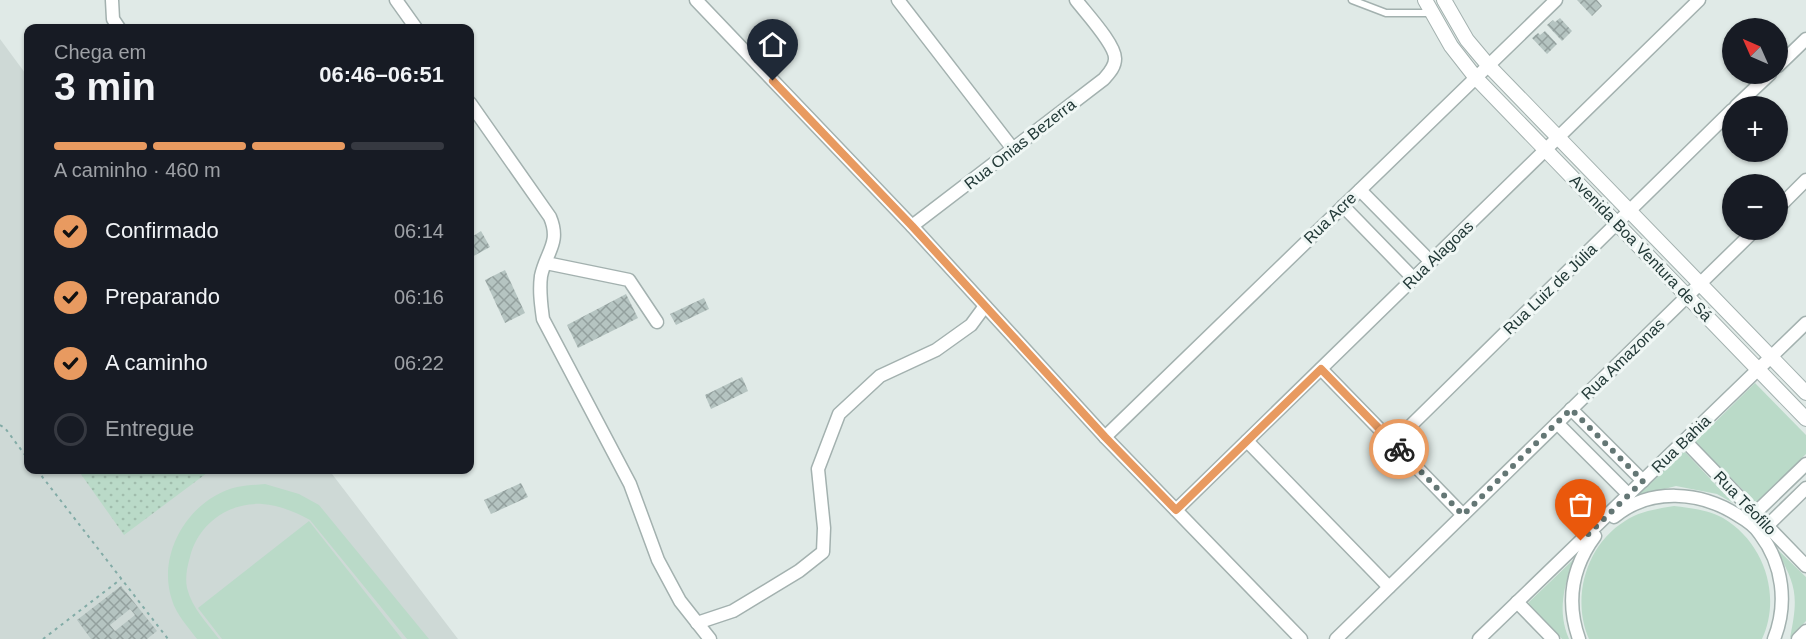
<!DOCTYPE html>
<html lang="pt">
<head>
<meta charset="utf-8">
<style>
  body { margin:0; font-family:Helvetica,sans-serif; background:#242831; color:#f1f3f6; height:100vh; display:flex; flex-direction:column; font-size:22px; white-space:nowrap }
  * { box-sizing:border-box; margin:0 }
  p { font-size:20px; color:#9ea1a6 }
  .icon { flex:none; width:33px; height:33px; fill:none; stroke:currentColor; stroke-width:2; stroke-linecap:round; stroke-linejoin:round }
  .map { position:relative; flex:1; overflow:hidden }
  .sheet { position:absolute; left:24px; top:24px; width:450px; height:450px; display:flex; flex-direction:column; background:#171b24; border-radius:12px; box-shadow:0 2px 4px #0004 }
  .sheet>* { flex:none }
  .needle { width:39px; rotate:315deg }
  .controls { position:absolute; left:1722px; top:18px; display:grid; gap:12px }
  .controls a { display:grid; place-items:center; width:66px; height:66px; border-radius:50%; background:#171b24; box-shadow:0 2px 4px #0004; font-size:30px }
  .pin { position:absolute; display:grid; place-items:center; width:51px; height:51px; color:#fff; margin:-62px -26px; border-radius:50% 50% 50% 0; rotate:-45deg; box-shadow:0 0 6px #0007 }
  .pin .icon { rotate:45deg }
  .courier { position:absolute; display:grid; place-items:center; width:60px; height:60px; margin:-30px; border:4px solid #e89a60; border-radius:50%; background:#fff; color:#222; box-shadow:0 2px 8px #0007 }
  .summary em { font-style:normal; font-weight:700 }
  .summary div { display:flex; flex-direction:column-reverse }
  .summary { display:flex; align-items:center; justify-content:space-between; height:102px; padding:0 30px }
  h1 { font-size:39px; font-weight:700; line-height:45px }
  .bar { display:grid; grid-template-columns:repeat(4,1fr); gap:9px 6px; align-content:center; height:72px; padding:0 30px }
  .bar i { height:8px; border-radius:4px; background:#363941 }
  .bar .active { background:#e89a60 }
  .bar p { grid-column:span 4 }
  ol { padding:0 30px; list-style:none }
  li { display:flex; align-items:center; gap:18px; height:66px }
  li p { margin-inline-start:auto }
  li .icon { padding:6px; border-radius:50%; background:#e89a60; color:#111; stroke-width:4 }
  li:last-child { color:#9ea1a6 }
  li i { width:33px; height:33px; border:3px solid #363941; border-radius:50% }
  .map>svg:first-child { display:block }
</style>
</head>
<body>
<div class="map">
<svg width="1806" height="639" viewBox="0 0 1806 639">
  <defs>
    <pattern id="park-dots" width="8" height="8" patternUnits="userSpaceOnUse" patternTransform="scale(1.5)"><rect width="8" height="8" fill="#badac8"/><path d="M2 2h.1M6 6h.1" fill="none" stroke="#a0bcac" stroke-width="1.8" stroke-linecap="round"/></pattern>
    <pattern id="building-cross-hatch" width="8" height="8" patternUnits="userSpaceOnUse" patternTransform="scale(1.5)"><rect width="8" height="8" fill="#b5c4c1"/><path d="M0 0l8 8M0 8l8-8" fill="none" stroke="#93a09e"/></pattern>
  </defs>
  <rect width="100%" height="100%" fill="#e0eae7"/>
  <path fill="#ced9d6" d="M0,39L28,77V470H329L458,639H0Z"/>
  <g fill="#badac8">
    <path d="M1755,383L1806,435V454L1756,503L1695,442Z"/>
    <path d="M1684,451L1733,503L1717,494L1676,486L1637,496Z"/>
    <path d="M265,484L299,494L319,505L429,639H407L310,520C295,512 279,505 262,504C229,502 198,524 190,557C187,567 185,578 187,588C192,608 207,623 219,639H197C188,627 176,614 172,600C156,553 190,498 237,487C246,485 256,485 265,484Z"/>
    <path d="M1674,506C1691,508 1708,510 1723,518C1764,542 1782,596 1762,639H1589C1571,598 1586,545 1625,521C1640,511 1657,509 1674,506Z"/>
    <path d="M309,521L402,639H222L198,608Z"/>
    <path d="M1775,547L1806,577V621L1790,638C1799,594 1796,585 1775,547Z"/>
    <path d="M1574,559C1564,586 1557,611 1569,639H1562L1527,604Z"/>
  </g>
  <path fill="url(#park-dots)" d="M78,470H211L124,535Z"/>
  <g fill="url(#building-cross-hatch)" fill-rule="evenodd">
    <path d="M1577,0H1597L1602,6L1592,16Z"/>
    <path d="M1560,18L1572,31L1562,41L1547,25L1553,20L1555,22Z"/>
    <path d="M1545,31L1557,44L1547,54L1532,38L1538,33L1540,35Z"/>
    <path d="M481,231L490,247L470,258V238Z"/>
    <path d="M505,270L525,313L505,323L485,280Z"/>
    <path d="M626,294L638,318L578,348L567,325Z"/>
    <path d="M704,298L709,309L676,325L670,314Z"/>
    <path d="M742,377L748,391L711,409L705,395Z"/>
    <path d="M521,483L528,497L491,514L484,500Z"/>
    <path d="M121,586L157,631L147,639H91L77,620ZM130,609L135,615L115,631L110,625Z"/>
  </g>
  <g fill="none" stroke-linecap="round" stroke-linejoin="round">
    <defs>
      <path id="service" d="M1352,0L1386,13H1431"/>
      <g id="minor">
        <path d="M112,0L113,19L119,28"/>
        <path d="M396,0L416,28"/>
        <path d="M696,0L912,226L1105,437L1301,639"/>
        <path d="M898,0L1013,149"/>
        <path d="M1778,66L1806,39"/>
        <path d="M470,103L550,217C561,243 546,252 541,276C539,291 541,304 543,319L630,484L658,560L680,601L710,639"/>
        <path d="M1736,106L1770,74"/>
        <path d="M1360,190L1431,262"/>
        <path d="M1343,206L1414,279"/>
        <path d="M1778,208L1806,180"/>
        <path d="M912,226L1104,79C1109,73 1115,67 1115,59C1116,45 1085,12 1076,0"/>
        <path d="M546,263L629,280L657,322"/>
        <path d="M1321,369L1463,515"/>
        <path d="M1571,409L1643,481"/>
        <path d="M1557,423L1629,495"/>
        <path d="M1105,437L1556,0"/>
        <path d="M1247,441L1389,587"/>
        <path d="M1685,441L1806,566"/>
        <path d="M1393,443L1732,110"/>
        <path d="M1176,510L1699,0"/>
        <path d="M1614,517C1650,487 1701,491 1739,516C1746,520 1755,526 1760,534C1783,564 1788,604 1774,639"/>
        <path d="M1749,519L1806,464"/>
        <path d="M1763,530L1806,488"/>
        <path d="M1517,602L1553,639"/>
        <path d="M697,623L733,611L799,571L823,552L824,528L818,469L839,414L880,376L936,350L971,325L985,306"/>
        <path d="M1336,639L1755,230"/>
        <path d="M1479,639L1806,323"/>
        <path d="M1579,639C1566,602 1572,567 1595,536"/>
        <path d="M1798,639L1806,631"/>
      </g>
      <g id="tertiary">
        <path d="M1425,0L1451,46L1476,78L1806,419"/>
        <path d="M1444,0L1467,40L1488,65L1806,393"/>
      </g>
    </defs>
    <use href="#service" stroke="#a3b1af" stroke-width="9"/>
    <use href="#minor" stroke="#a3b1af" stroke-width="15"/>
    <use href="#tertiary" stroke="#a3b1af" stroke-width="16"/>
    <g stroke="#82aba6" stroke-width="2" stroke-dasharray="3 4.5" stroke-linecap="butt">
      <path d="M0,425L5,428L28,459"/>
      <path d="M37,470L168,639"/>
      <path d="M43,639L121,579"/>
    </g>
    <use href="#service" stroke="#fff" stroke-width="6"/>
    <use href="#minor" stroke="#fff" stroke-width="12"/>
    <use href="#tertiary" stroke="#fff" stroke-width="14"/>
  </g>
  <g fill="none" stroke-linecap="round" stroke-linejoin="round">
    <path stroke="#647775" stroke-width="6" stroke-dasharray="0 10.8" d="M1399,449L1463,515L1571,409L1643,481L1581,541"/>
    <path stroke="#e89a60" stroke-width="8" d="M773,81L912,226L1105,437L1176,510L1321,369L1399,449"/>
  </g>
  <g text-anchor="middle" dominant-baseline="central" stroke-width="6" stroke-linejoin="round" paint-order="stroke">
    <g font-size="16" fill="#223937" stroke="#f0f7f5">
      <text transform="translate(1020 144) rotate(-38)">Rua Onias Bezerra</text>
      <text transform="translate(1330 218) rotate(-44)">Rua Acre</text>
      <text transform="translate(1641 248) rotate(46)">Avenida Boa Ventura de Sá</text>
      <text transform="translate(1438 255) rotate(-44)">Rua Alagoas</text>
      <text transform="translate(1550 289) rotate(-44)">Rua Luiz de Júlia</text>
      <text transform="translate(1623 359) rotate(-44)">Rua Amazonas</text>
      <text transform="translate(1681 444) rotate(-44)">Rua Bahia</text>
      <text transform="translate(1745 503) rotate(46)">Rua Téofilo</text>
    </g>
  </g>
</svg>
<div class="controls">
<a><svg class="needle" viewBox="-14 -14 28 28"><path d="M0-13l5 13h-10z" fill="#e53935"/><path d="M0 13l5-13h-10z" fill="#9ea1a6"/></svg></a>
<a>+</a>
<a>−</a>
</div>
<div class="pin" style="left:1581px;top:541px;background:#ea580c"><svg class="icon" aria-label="bag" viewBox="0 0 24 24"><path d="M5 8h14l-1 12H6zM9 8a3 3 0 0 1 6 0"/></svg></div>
<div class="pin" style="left:773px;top:81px;background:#1f2937"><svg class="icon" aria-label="home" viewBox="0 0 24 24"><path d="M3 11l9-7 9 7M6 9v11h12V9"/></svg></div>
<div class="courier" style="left:1399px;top:449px"><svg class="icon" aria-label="bike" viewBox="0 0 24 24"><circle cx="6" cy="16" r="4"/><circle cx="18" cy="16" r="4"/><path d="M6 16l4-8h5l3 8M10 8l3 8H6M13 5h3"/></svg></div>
<section class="sheet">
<div class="summary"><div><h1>3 min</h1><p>Chega em</p></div><em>06:46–06:51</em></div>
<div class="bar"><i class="active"></i><i class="active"></i><i class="active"></i><i></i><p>A caminho · 460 m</p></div>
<ol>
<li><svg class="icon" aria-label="check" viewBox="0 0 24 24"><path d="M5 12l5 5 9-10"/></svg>Confirmado<p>06:14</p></li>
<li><svg class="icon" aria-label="check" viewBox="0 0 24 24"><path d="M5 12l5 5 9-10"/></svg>Preparando<p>06:16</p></li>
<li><svg class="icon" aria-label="check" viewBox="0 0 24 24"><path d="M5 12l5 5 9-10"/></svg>A caminho<p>06:22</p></li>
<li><i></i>Entregue</li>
</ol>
</section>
</div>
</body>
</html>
